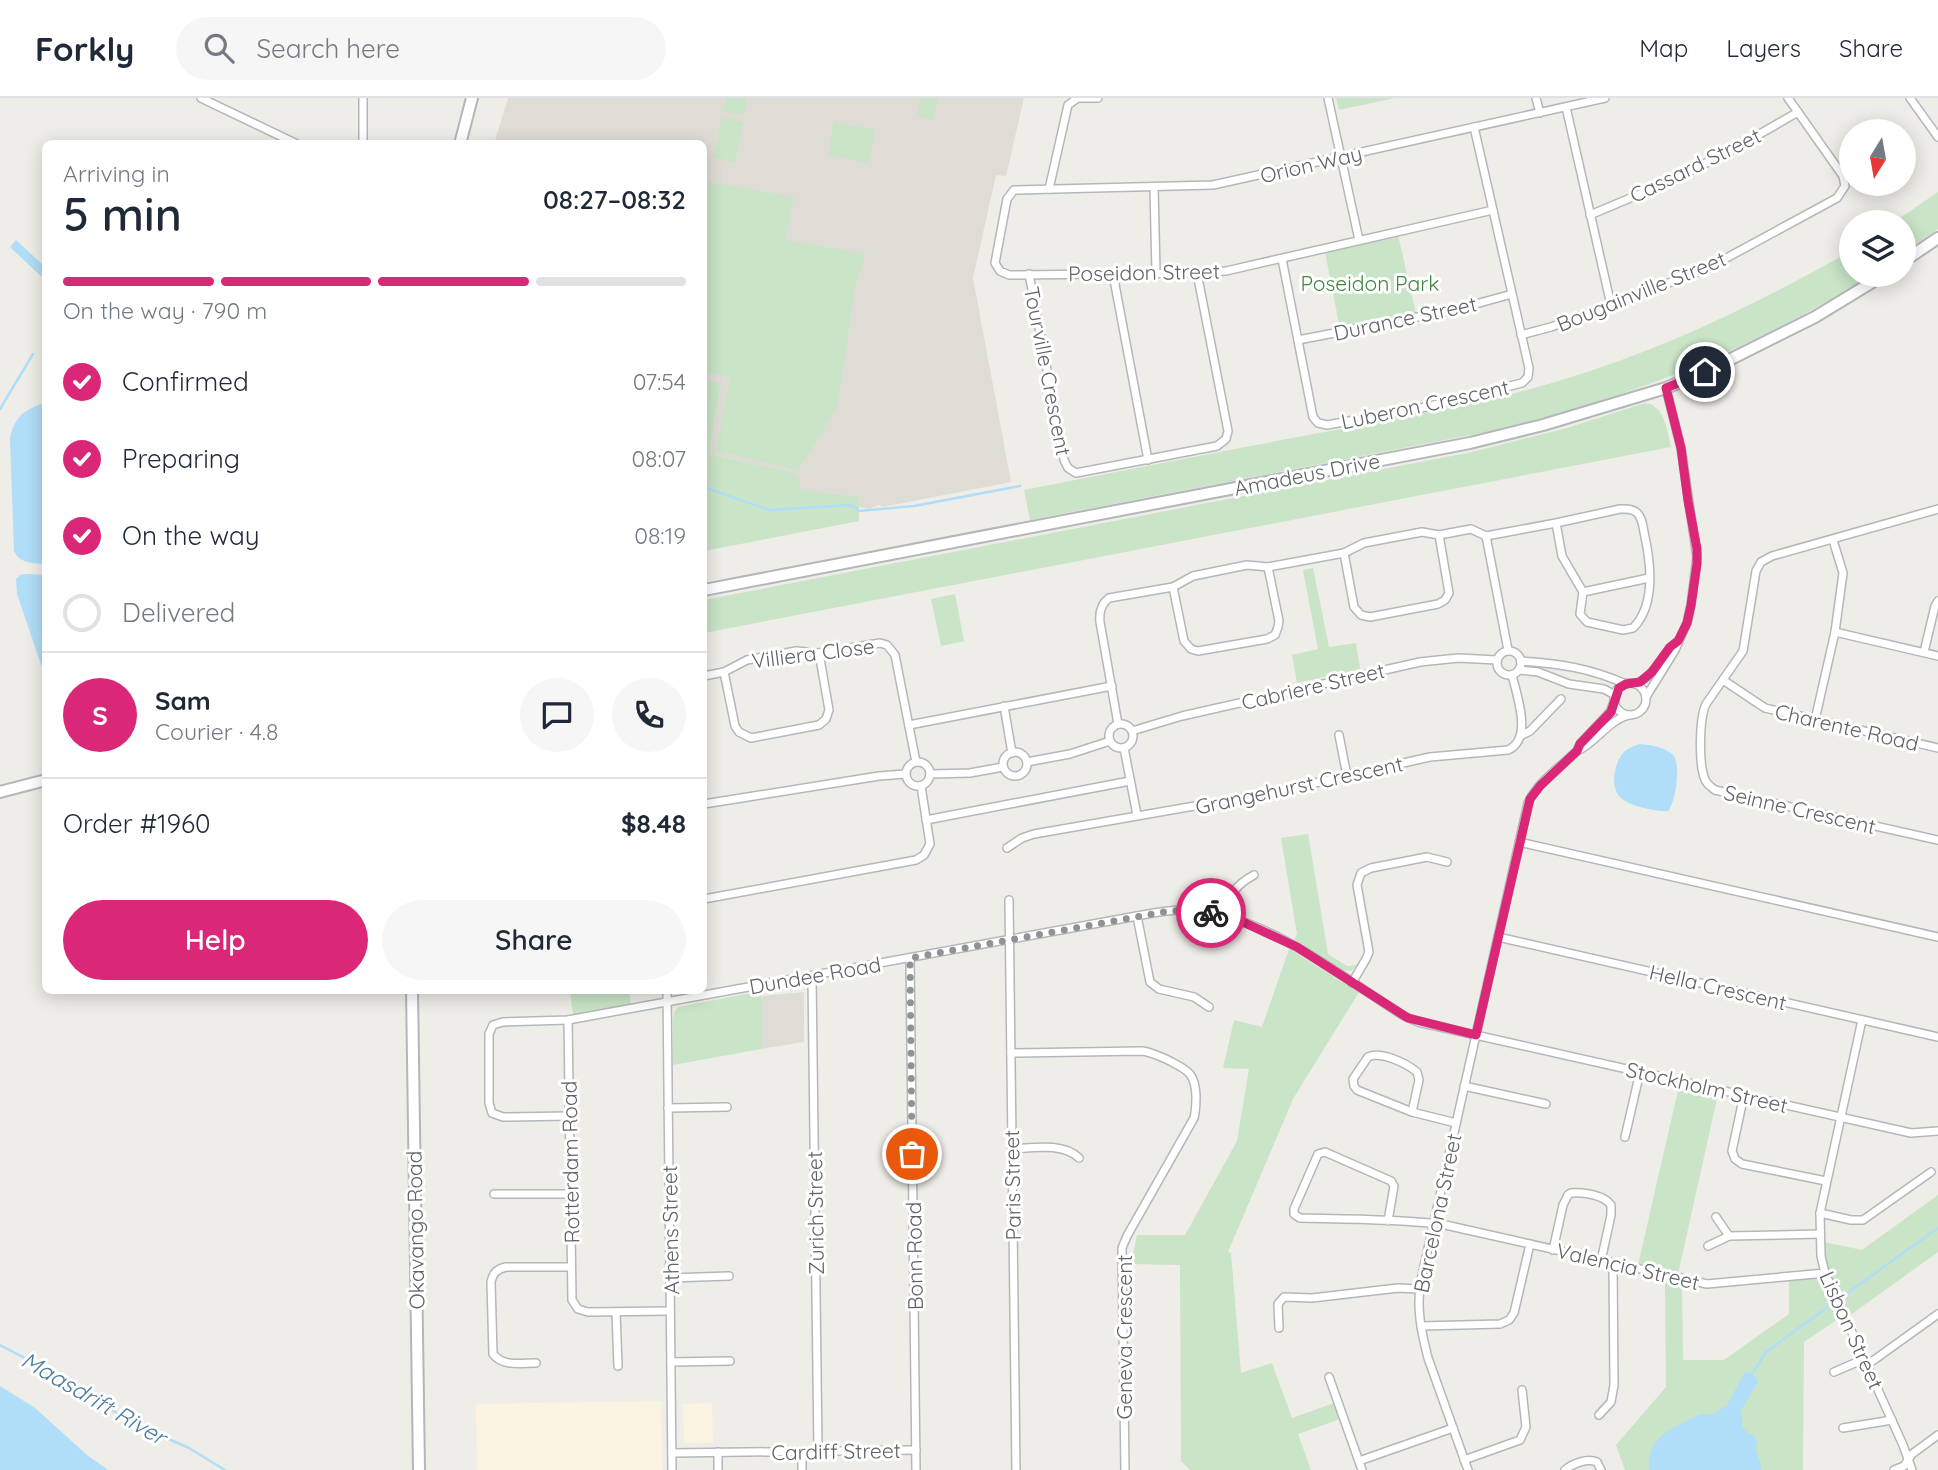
<!DOCTYPE html>
<html lang="en">
<head>
<meta charset="utf-8">
<style>
  body { margin:0; font-family:Quicksand,sans-serif; background:#f6f6f7; color:#1f2937; height:100vh; display:flex; flex-direction:column; font-size:26px; white-space:nowrap }
  * { box-sizing:border-box; margin:0 }
  p { font-size:23px; color:#747a83 }
  .icon { flex:none; width:38px; height:38px; fill:none; stroke:currentColor; stroke-width:2; stroke-linecap:round; stroke-linejoin:round }
  .map { position:relative; flex:1; overflow:hidden }
  .side { position:absolute; left:42px; top:42px; width:665px; height:854px; display:flex; flex-direction:column; background:#fff; border-radius:10px; box-shadow:0 4px 18px #0003 }
  .side>* { flex:none }
  .needle { width:46px; rotate:191deg }
  .tools { position:absolute; left:1839px; top:21px; display:grid; gap:14px }
  .tools a { display:grid; place-items:center; width:77px; height:77px; border-radius:50%; background:#fff; box-shadow:0 4px 18px #0003; font-size:35px }
  .pin { position:absolute; display:grid; place-items:center; width:60px; height:60px; color:#fff; margin:-30px; border:4px solid #fff; border-radius:50%; box-shadow:0 2px 7px #0007 }
  .courier { position:absolute; display:grid; place-items:center; width:70px; height:70px; margin:-35px; border:5px solid #db2777; border-radius:50%; background:#fff; color:#222; box-shadow:0 2px 9px #0007 }
  .head em { font-style:normal; font-weight:600 }
  .head div { display:flex; flex-direction:column-reverse }
  .head { display:flex; align-items:center; justify-content:space-between; height:119px; padding:0 21px }
  h1 { font-size:46px; font-weight:600; line-height:52px }
  .bar { display:grid; grid-template-columns:repeat(4,1fr); gap:10px 7px; align-content:center; height:84px; padding:0 21px }
  .bar i { height:9px; border-radius:5px; background:#e0e1e3 }
  .bar .active { background:#db2777 }
  .bar p { grid-column:span 4 }
  .line { display:flex; align-items:center; gap:18px; padding:0 21px; border-top:2px solid #e0e1e3 }
  .line div { flex:1 }
  .round { display:grid; place-items:center; flex:none; width:74px; height:74px; border-radius:37px; background:#f6f6f7 }
  ol { padding:0 21px; list-style:none }
  li { display:flex; align-items:center; gap:21px; height:77px }
  li p { margin-inline-start:auto }
  li .icon { padding:7px; border-radius:50%; background:#db2777; color:#fff; stroke-width:4 }
  li:last-child { color:#747a83 }
  li i { width:38px; height:38px; border:4px solid #e0e1e3; border-radius:50% }
  .primary-button { display:flex; gap:14px; margin-top:auto; padding:14px 21px }
  .primary-button a { flex:1; height:80px; border-radius:42px; background:#db2777; color:#fff; font-size:28px; font-weight:600; line-height:80px; text-align:center }
  .primary-button a+a { background:#f6f6f7; color:#1f2937 }
  header { display:flex; align-items:center; gap:42px; box-sizing:border-box; height:98px; padding:0 35px; background:#fff; border-bottom:2px solid #e0e1e3 }
  header strong { font-size:33px }
  nav { display:flex; gap:38px; margin-inline-start:auto; font-size:24px }
  .search { width:490px; height:63px; background:#f6f6f7; display:flex; align-items:center; gap:18px; box-sizing:border-box; padding:0 24px; border-radius:38px; color:#747a83; font-size:26px }
  .map>svg:first-child { display:block }
</style>
</head>
<body>
<header>
<strong>Forkly</strong>
<div class="search"><svg class="icon" aria-label="search" viewBox="0 0 24 24"><circle cx="10" cy="10" r="6"/><path d="M15 15l6 6"/></svg>Search here</div>
<nav><a>Map</a><a>Layers</a><a>Share</a></nav>
</header>
<div class="map">
<svg width="1938" height="1372" viewBox="0 0 1938 1372">
  <rect width="100%" height="100%" fill="#efede7"/>
  <g fill="#fbf3e1">
    <path d="M661,1303L662,1372H477L476,1306Z"/>
    <path d="M712,1305L713,1345H684L683,1306Z"/>
  </g>
  <g fill="#dfdcd6">
    <path d="M508,0H1024L1006,78L996,77L973,180L1011,384L883,409L879,407L869,411L859,409V398L800,392L797,375L709,356L721,285L704,281V46H494Z"/>
    <path d="M804,894V944L761,951V898Z"/>
  </g>
  <g fill="#c9e4c7">
    <path d="M726,0H747L744,17L723,13Z"/>
    <path d="M921,0H938L934,22L917,18Z"/>
    <path d="M1336,0H1395L1339,12Z"/>
    <path d="M722,20L743,24L735,64L714,60Z"/>
    <path d="M834,24L875,32L868,65L828,57Z"/>
    <path d="M704,83L794,99L785,142L865,156L855,190L837,309L798,372L716,353L730,280L704,274Z"/>
    <path d="M1938,94V131L1904,155V124H1894Z"/>
    <path d="M1398,137L1416,216L1340,231L1325,154Z"/>
    <path d="M1851,153L1852,177H1871C1753,252 1622,303 1486,334L1030,422L1024,392C1126,372 1228,352 1330,333C1408,318 1486,305 1562,282C1664,251 1759,205 1851,153Z"/>
    <path d="M704,281L721,285L709,356L797,375L801,392L859,398V423L704,453Z"/>
    <path d="M1645,305C1665,307 1667,333 1671,349L704,535V502L1472,354L1567,330Z"/>
    <path d="M1313,470L1329,549L1356,545L1360,571L1297,585L1292,557L1318,551L1303,472Z"/>
    <path d="M955,496L964,543L941,548L931,501Z"/>
    <path d="M1308,736L1328,856L1347,868L1358,867L1351,873L1341,872L1294,842L1297,836L1281,740Z"/>
    <path d="M1289,851L1359,894L1293,1001L1228,1154L1231,1155L1241,1275L1272,1265L1292,1320L1334,1305L1340,1321L1298,1336L1311,1372H1190L1181,1363L1180,1167L1131,1166L1137,1137H1185L1237,1043L1249,971L1223,970L1234,922L1262,929Z"/>
    <path d="M570,893H629L631,906L573,917Z"/>
    <path d="M761,893V951L673,967V921L674,914L678,909Z"/>
    <path d="M1679,988L1718,996L1678,1176L1638,1167Z"/>
    <path d="M1938,1097V1154L1849,1218L1827,1169L1824,1144L1862,1152Z"/>
    <path d="M1665,1180L1682,1184L1683,1262H1724L1789,1216V1182C1797,1181 1810,1178 1818,1180C1829,1183 1837,1209 1841,1219L1804,1244L1803,1372H1625L1616,1347L1666,1289Z"/>
  </g>
  <g fill="#b0ddf7">
    <path d="M16,142L45,169V182L10,149Z"/>
    <path d="M45,305V466C32,465 21,466 14,453L10,340C15,318 25,311 45,305Z"/>
    <path d="M26,476L45,477V578L17,496L16,481L20,477Z"/>
    <path d="M1640,646C1651,647 1665,649 1673,657C1681,666 1676,704 1668,713C1657,714 1628,708 1620,699C1609,688 1615,662 1625,653C1630,649 1634,648 1640,646Z"/>
    <path d="M1745,1274L1755,1278L1758,1284L1741,1312L1740,1316L1743,1321C1739,1338 1753,1331 1757,1343C1757,1345 1756,1347 1756,1349C1757,1357 1761,1364 1761,1372H1649C1647,1343 1664,1334 1687,1323C1696,1318 1701,1314 1712,1317L1723,1309H1726Z"/>
    <path d="M0,1288L35,1310L87,1357L108,1372H0Z"/>
  </g>
  <g fill="none" stroke-linecap="round" stroke-linejoin="round">
    <g stroke="#b0ddf7" stroke-width="2.5">
      <path d="M0,311L33,256"/>
      <path d="M704,389L769,412L848,407L853,408L859,413L914,408L1020,388"/>
      <path d="M1846,1196L1938,1130"/>
      <path d="M0,1247L74,1286L130,1324L189,1350L225,1372"/>
      <path d="M1752,1276L1766,1254L1829,1208"/>
    </g>
    <defs>
      <g id="street">
        <path d="M201,0L297,46"/>
        <path d="M363,0V46"/>
        <path d="M1328,0L1359,142"/>
        <path d="M1536,0L1540,15"/>
        <path d="M1910,0L1938,39"/>
        <path d="M1566,9L1611,207"/>
        <path d="M1154,89L1156,175"/>
        <path d="M1049,91L1068,7L1078,0H1098"/>
        <path d="M1493,112L1226,173L1197,175L1009,177L1000,173L995,165L1007,101L1014,92L1213,87L1605,0"/>
        <path d="M1590,117L1666,85L1732,52L1798,14"/>
        <path d="M1282,161L1313,319L1318,325L1327,327L1426,309L1522,285L1528,279L1529,270L1474,29"/>
        <path d="M1029,176L1064,362L1068,370L1076,375L1217,348L1226,341L1228,333L1197,175"/>
        <path d="M1113,176L1148,362"/>
        <path d="M1521,237L1551,229L1611,207L1708,170L1837,100L1845,88L1843,78L1788,0"/>
        <path d="M1298,242L1454,212L1512,196"/>
        <path d="M1938,411L1772,458L1761,464L1756,473L1743,553L1706,606C1699,621 1699,664 1704,679C1706,686 1710,688 1715,692L1938,742"/>
        <path d="M1486,438L1556,425L1620,411C1625,411 1631,410 1636,414C1643,419 1643,431 1645,439C1651,467 1655,508 1633,530L1623,532L1587,524L1580,516L1583,494L1562,458L1556,425"/>
        <path d="M1344,455L1354,509L1361,517L1370,519L1438,506L1445,502L1449,495L1439,437"/>
        <path d="M1173,489L1184,543L1191,551L1198,553L1267,541L1275,537L1278,529L1279,523L1268,469"/>
        <path d="M1583,494L1649,480"/>
        <path d="M1835,534L1938,558"/>
        <circle cx="1509" cy="565" r="12"/>
        <path d="M1924,554L1935,508L1938,503"/>
        <path d="M1521,563C1562,566 1589,570 1626,586"/>
        <path d="M1519,572L1538,574L1569,586L1604,591L1615,597"/>
        <path d="M724,574L735,628L739,634L751,640L819,627L826,621L829,612L819,555"/>
        <path d="M704,578L724,574L747,562L796,553L819,555L880,545L887,547L895,557L916,664"/>
        <path d="M1723,582L1765,610L1938,650"/>
        <circle cx="1630" cy="601" r="16"/>
        <path d="M1635,586C1655,578 1662,556 1678,543"/>
        <path d="M1646,599L1675,552L1687,525L1691,507L1697,459L1681,350L1666,290"/>
        <path d="M1004,608L1012,655"/>
        <path d="M1815,622L1835,534L1843,475L1833,442"/>
        <circle cx="1121" cy="638" r="12"/>
        <path d="M1118,626L1100,524C1099,514 1101,506 1109,500L1173,489L1193,478L1247,467L1268,469L1344,455L1364,445L1422,434L1439,437L1471,431L1486,438L1508,552"/>
        <path d="M909,627L1112,588"/>
        <path d="M1132,633L1182,618L1420,564L1458,560L1497,562"/>
        <path d="M1339,637L1347,678"/>
        <path d="M1522,637L1530,633L1561,601"/>
        <path d="M1124,650L1137,717"/>
        <path d="M1577,653L1580,646L1610,614L1615,601"/>
        <circle cx="1015" cy="666" r="12"/>
        <circle cx="918" cy="676" r="12"/>
        <path d="M1027,664L1070,656L1110,643"/>
        <path d="M930,676L970,675L1003,669"/>
        <path d="M704,706L879,678L905,676"/>
        <path d="M926,722L1130,683"/>
        <path d="M1519,744L1938,839"/>
        <path d="M1007,750L1022,740L1034,736L1275,694L1430,659L1508,652C1533,641 1517,598 1512,577"/>
        <path d="M704,801L916,762L924,757L930,746L921,688"/>
        <path d="M1009,802L1016,1372"/>
        <path d="M1223,817C1230,797 1235,787 1254,777"/>
        <path d="M1137,818L1150,884L1159,891L1194,899L1209,909"/>
        <path d="M1498,839L1938,939"/>
        <path d="M910,860L916,1372"/>
        <path d="M812,878L818,1353"/>
        <path d="M1352,885L1366,861L1369,854L1357,787L1361,775L1371,770L1427,759L1447,764"/>
        <path d="M667,892L672,1372"/>
        <path d="M568,922L572,1202L578,1211L588,1214L670,1213"/>
        <path d="M1862,922L1820,1115L1821,1158L1825,1175L1903,1347L1912,1372"/>
        <path d="M1011,955L1142,953C1151,954 1159,958 1168,962C1187,972 1195,974 1196,998C1196,1005 1196,1012 1194,1020L1127,1138L1122,1150L1125,1372"/>
        <path d="M1464,988L1546,1006"/>
        <path d="M1744,997L1732,1053L1735,1061L1742,1066L1826,1083"/>
        <path d="M668,1010L727,1009"/>
        <path d="M1412,1014L1419,982L1417,974C1406,965 1381,953 1368,959L1353,981L1354,988L1357,992L1412,1014L1456,1025"/>
        <path d="M569,1018L503,1019L492,1015L489,1005V936L493,927L503,924L568,922L1137,818C1158,814 1179,810 1200,813C1270,821 1345,881 1404,918L1418,924L1911,1035L1938,1033"/>
        <path d="M1625,1039L1640,974"/>
        <path d="M1012,1051C1032,1050 1063,1044 1079,1060"/>
        <path d="M494,1096H570"/>
        <path d="M1820,1115L1851,1122H1863L1931,1074"/>
        <path d="M1716,1119L1729,1138"/>
        <path d="M1388,1123L1394,1088L1391,1083L1325,1054L1318,1056L1294,1111V1116L1300,1120C1347,1121 1395,1121 1441,1126L1707,1186L1825,1175"/>
        <path d="M1708,1148L1729,1138L1820,1136"/>
        <path d="M1553,1152L1563,1107L1568,1097L1571,1095C1584,1094 1604,1097 1611,1107V1117L1601,1163"/>
        <path d="M670,1180L729,1178"/>
        <path d="M616,1214L618,1268"/>
        <path d="M1421,1228L1500,1226L1509,1222L1514,1215L1530,1146"/>
        <path d="M1279,1230L1278,1206L1284,1199L1312,1200L1398,1190L1419,1191"/>
        <path d="M671,1264L730,1263"/>
        <path d="M536,1265C521,1265 503,1269 493,1256L491,1184C493,1175 497,1171 506,1169H571"/>
        <path d="M1867,1267L1938,1216"/>
        <path d="M1834,1274L1864,1261"/>
        <path d="M1329,1279L1362,1372"/>
        <path d="M1599,1317L1611,1304L1614,1287L1613,1165"/>
        <path d="M1843,1330L1892,1322"/>
        <path d="M718,1354V1372"/>
        <path d="M672,1355L916,1352"/>
        <path d="M1464,1362L1520,1342L1526,1329L1522,1292"/>
        <path d="M1359,1363L1453,1330"/>
        <path d="M802,1372V1353"/>
        <path d="M1468,1372L1428,1260C1421,1233 1416,1209 1421,1182L1528,705C1537,685 1560,669 1577,653C1596,645 1608,622 1629,617"/>
        <path d="M1565,1372C1573,1365 1588,1360 1597,1364L1601,1372"/>
        <path d="M1894,1372L1904,1368L1912,1356L1938,1337"/>
      </g>
      <g id="secondary">
        <path d="M460,46L472,0"/>
        <path d="M1904,163L1938,140"/>
        <path d="M704,492L1470,345L1543,327L1666,290L1705,274L1815,219L1884,177"/>
        <path d="M0,694L46,682"/>
        <path d="M412,892L419,1372"/>
      </g>
    </defs>
    <use href="#street" stroke="#b4b7ba" stroke-width="10"/>
    <use href="#secondary" stroke="#b3b6ba" stroke-width="14"/>
    <use href="#street" stroke="#fff" stroke-width="7"/>
    <use href="#secondary" stroke="#fff" stroke-width="10"/>
  </g>
  <g fill="none" stroke-linecap="round" stroke-linejoin="round">
    <path stroke="#919393" stroke-width="7" stroke-dasharray="0 12.6" d="M912,1056L910,860L1169,813L1191,812L1211,815"/>
    <path stroke="#db2777" stroke-width="9" d="M1211,815L1245,825L1297,849L1408,920L1476,937L1530,701L1540,688L1577,653L1580,646L1611,614L1619,590L1626,586L1640,584L1652,574L1670,549L1678,543L1687,525L1691,507L1697,466V451L1688,403L1681,350L1666,290L1705,274"/>
  </g>
  <g text-anchor="middle" dominant-baseline="central" stroke-width="6" stroke-linejoin="round" paint-order="stroke">
    <g font-size="21" fill="#5f6266" stroke="#fff">
      <text transform="translate(1311 66) rotate(-13)">Orion Way</text>
      <text transform="translate(1695 67) rotate(-26)">Cassard Street</text>
      <text transform="translate(1144 174) rotate(-1)">Poseidon Street</text>
      <text transform="translate(1641 193) rotate(-22)">Bougainville Street</text>
      <text transform="translate(1405 220) rotate(-12)">Durance Street</text>
      <text transform="translate(1048 273) rotate(79)">Tourville Crescent</text>
      <text transform="translate(1425 306) rotate(-12)">Luberon Crescent</text>
      <text transform="translate(1307 376) rotate(-11)">Amadeus Drive</text>
      <text transform="translate(813 555) rotate(-7)">Villiera Close</text>
      <text transform="translate(1313 588) rotate(-13)">Cabriere Street</text>
      <text transform="translate(1847 629) rotate(13)">Charente Road</text>
      <text transform="translate(1299 687) rotate(-12)">Grangehurst Crescent</text>
      <text transform="translate(1800 711) rotate(13)">Seinne Crescent</text>
      <text transform="translate(815 877) rotate(-10)">Dundee Road</text>
      <text transform="translate(1718 889) rotate(13)">Hella Crescent</text>
      <text transform="translate(1707 989) rotate(13)">Stockholm Street</text>
      <text transform="translate(570 1064) rotate(-91)">Rotterdam Road</text>
      <text transform="translate(1012 1087) rotate(-91)">Paris Street</text>
      <text transform="translate(815 1115) rotate(-91)">Zurich Street</text>
      <text transform="translate(1437 1115) rotate(-78)">Barcelona Street</text>
      <text transform="translate(415 1132) rotate(-91)">Okavango Road</text>
      <text transform="translate(670 1132) rotate(-91)">Athens Street</text>
      <text transform="translate(914 1158) rotate(-91)">Bonn Road</text>
      <text transform="translate(1628 1168) rotate(13)">Valencia Street</text>
      <text transform="translate(1852 1232) rotate(66)">Lisbon Street</text>
      <text transform="translate(1124 1239) rotate(-90)">Geneva Crescent</text>
      <text transform="translate(836 1353) rotate(-1)">Cardiff Street</text>
    </g>
    <g font-size="21" fill="#40853f" stroke="#fff">
      <text x="1370" y="185">Poseidon Park</text>
    </g>
    <g font-size="23" font-style="italic" fill="#497aa0" stroke="#fff">
      <text transform="translate(94 1300) rotate(30)">Maasdrift River</text>
    </g>
  </g>
</svg>
<div class="tools">
<a><svg class="needle" viewBox="-14 -14 28 28"><path d="M0-13l5 13h-10z" fill="#e53935"/><path d="M0 13l5-13h-10z" fill="#747a83"/></svg></a>
<a><svg class="icon" aria-label="layers" viewBox="0 0 24 24"><path d="M12 4l9 5-9 5-9-5zM3 14l9 5 9-5"/></svg></a>
</div>
<div class="pin" style="left:912px;top:1056px;background:#ea580c"><svg class="icon" aria-label="bag" viewBox="0 0 24 24"><path d="M5 8h14l-1 12H6zM9 8a3 3 0 0 1 6 0"/></svg></div>
<div class="pin" style="left:1705px;top:274px;background:#1f2937"><svg class="icon" aria-label="home" viewBox="0 0 24 24"><path d="M3 11l9-7 9 7M6 9v11h12V9"/></svg></div>
<div class="courier" style="left:1211px;top:815px"><svg class="icon" aria-label="bike" viewBox="0 0 24 24"><circle cx="6" cy="16" r="4"/><circle cx="18" cy="16" r="4"/><path d="M6 16l4-8h5l3 8M10 8l3 8H6M13 5h3"/></svg></div>
<section class="side">
<div class="head"><div><h1>5 min</h1><p>Arriving in</p></div><em>08:27–08:32</em></div>
<div class="bar"><i class="active"></i><i class="active"></i><i class="active"></i><i></i><p>On the way · 790 m</p></div>
<ol>
<li><svg class="icon" aria-label="check" viewBox="0 0 24 24"><path d="M5 12l5 5 9-10"/></svg>Confirmed<p>07:54</p></li>
<li><svg class="icon" aria-label="check" viewBox="0 0 24 24"><path d="M5 12l5 5 9-10"/></svg>Preparing<p>08:07</p></li>
<li><svg class="icon" aria-label="check" viewBox="0 0 24 24"><path d="M5 12l5 5 9-10"/></svg>On the way<p>08:19</p></li>
<li><i></i>Delivered</li>
</ol>
<div class="line" style="height:126px"><b class="round" style="background:#db2777;color:#fff">S</b><div><b>Sam</b><p>Courier · 4.8</p></div><a class="round"><svg class="icon" aria-label="chat" viewBox="0 0 24 24"><path d="M4 5h16v11H9l-5 4z"/></svg></a><a class="round"><svg class="icon" aria-label="phone" viewBox="0 0 24 24"><path d="M5 4h4l2 5-3 2q2 4 5 5l2-3 5 2v4C11 20 4 13 5 4z"/></svg></a></div>
<div class="line" style="height:91px"><div>Order #1960</div><b>$8.48</b></div>
<div class="primary-button"><a>Help</a><a>Share</a></div>
</section>
</div>
</body>
</html>
